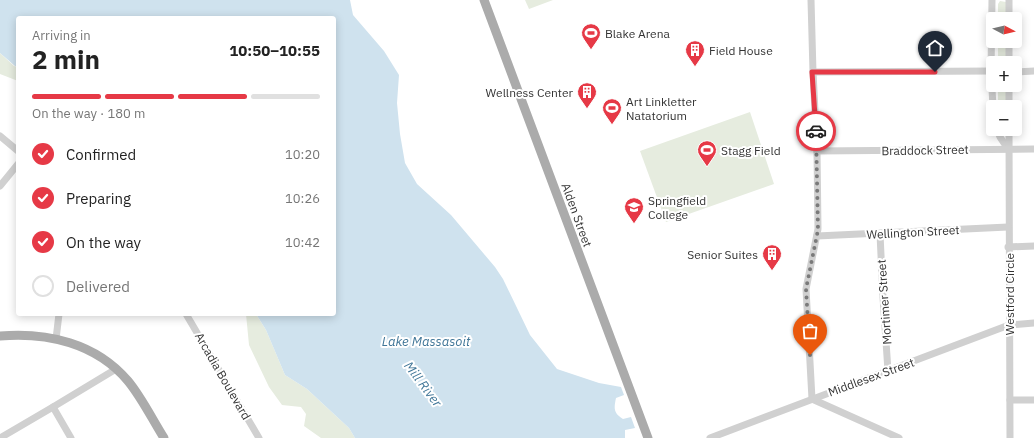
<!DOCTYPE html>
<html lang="en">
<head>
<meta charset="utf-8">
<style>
  body { margin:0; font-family:"IBM Plex Sans",sans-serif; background:#f2f2f2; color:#222; height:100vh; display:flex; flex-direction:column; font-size:15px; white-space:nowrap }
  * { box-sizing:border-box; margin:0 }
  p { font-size:13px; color:#767676 }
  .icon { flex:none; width:22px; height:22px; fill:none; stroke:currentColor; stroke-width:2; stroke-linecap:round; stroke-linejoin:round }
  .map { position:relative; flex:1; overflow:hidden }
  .side { position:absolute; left:16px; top:16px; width:320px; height:300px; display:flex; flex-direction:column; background:#fff; border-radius:4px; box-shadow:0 2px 10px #0003 }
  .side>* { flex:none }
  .needle { width:26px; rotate:97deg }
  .buttons { position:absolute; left:986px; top:12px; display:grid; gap:8px }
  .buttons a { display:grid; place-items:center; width:36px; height:36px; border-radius:4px; background:#fff; box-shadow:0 2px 10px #0003; font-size:20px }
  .pin { position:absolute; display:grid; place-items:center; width:34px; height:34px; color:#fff; margin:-41px -17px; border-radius:50% 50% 50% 0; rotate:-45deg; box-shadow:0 0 4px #0007 }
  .pin .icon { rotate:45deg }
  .courier { position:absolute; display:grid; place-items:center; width:40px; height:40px; margin:-20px; border:3px solid #e63946; border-radius:50%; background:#fff; color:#222; box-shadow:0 1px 5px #0007 }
  .overview em { font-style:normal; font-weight:800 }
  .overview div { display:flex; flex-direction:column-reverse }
  .overview { display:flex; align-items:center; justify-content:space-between; height:68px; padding:0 16px }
  h1 { font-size:26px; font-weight:800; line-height:30px }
  .bar { display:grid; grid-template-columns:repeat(4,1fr); gap:6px 4px; align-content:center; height:48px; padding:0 16px }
  .bar i { height:5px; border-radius:3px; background:#e0e0e0 }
  .bar .current { background:#e63946 }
  .bar p { grid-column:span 4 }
  ol { padding:0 16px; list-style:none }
  li { display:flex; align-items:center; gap:12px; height:44px }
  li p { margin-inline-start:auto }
  li .icon { padding:4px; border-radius:50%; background:#e63946; color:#fff; stroke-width:4 }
  li:last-child { color:#767676 }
  li i { width:22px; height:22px; border:2px solid #e0e0e0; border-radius:50% }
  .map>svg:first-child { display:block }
</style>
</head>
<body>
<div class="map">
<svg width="1034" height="438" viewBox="0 0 1034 438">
  <rect width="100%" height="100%" fill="#fff"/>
  <g fill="#e6ecdf">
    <path d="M525,0H553L529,9Z"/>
    <path d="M1000,1L1006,2L1007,19H998V4Z"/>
    <path d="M998,41H1007V59L1005,62H1000L998,59Z"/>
    <path d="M0,53L14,66L18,67V81L0,74Z"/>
    <rect x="998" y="85" width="9" height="22"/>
    <path d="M750,112L774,184L666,222L640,151Z"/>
    <path d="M246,314H256L266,330L285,375L307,389L349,428L355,438H321L304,426L306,414L301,407L282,405L269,387L249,345Z"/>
  </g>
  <path fill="#cfe2ee" d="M0,0H350L353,15L384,51L399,75L397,103L400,134L405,163L417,184L451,215L495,267L503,279L530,335L557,369L599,383L621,387L624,395L616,398C614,408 613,413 623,419L631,417L635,428L625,430V438H355L349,428L307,389L285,375L266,330L256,314H334V18H18V67L15,66L0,53Z"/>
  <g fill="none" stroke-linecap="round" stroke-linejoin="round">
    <g stroke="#d0d0d0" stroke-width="7">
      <path d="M811,0L813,72L817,151L818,229L806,289L812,399"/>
      <path d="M992,0L991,71L993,107"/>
      <path d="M1009,19V0"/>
      <path d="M1009,63V41"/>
      <path d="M813,72L993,71"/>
      <path d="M1015,72L1034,71"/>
      <path d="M1009,85V107"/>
      <path d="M997,129L1000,137L1008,149"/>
      <path d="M1009,129L1010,438"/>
      <path d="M0,136L18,151"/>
      <path d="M817,151L1034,149"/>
      <path d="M0,186L18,164"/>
      <path d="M880,234L883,297L888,371"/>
      <path d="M817,236L1008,227"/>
      <path d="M1008,247L1034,246"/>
      <path d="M186,314L259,438"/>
      <path d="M56,339L59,314"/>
      <path d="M812,399L899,438"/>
      <path d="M1010,400H1034"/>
      <path d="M53,407L71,438"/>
      <path d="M0,438L53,407L116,369"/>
      <path d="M710,438L1009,325L1034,323"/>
    </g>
    <g stroke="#ababab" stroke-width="9">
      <path d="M484,0L648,438"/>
      <path d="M0,336C47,332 96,343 128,381C142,398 152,419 164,438"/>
    </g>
  </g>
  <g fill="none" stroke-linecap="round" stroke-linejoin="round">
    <path stroke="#7a7a7a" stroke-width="4" stroke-dasharray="0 7.2" d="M810,355L806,289L818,230L816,131"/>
    <path stroke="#e63946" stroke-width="5" d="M816,131L812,72H935"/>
  </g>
  <defs>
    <symbol id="stadium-pin" viewBox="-11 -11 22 30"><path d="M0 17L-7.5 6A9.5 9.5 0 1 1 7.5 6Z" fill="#e63946" stroke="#fff"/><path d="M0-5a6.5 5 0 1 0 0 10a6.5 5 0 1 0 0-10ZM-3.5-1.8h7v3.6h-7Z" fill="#fff"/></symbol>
    <symbol id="building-pin" viewBox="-11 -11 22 30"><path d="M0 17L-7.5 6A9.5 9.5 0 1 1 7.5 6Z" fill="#e63946" stroke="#fff"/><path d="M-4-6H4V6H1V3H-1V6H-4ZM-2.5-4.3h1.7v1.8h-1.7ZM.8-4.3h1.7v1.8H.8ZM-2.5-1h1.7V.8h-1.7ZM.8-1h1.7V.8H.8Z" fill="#fff"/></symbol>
    <symbol id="university-pin" viewBox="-11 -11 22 30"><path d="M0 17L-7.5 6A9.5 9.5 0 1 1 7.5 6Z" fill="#e63946" stroke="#fff"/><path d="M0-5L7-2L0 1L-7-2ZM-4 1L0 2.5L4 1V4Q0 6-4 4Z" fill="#fff"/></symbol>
  </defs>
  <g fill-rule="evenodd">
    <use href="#stadium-pin" x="580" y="22" width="22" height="30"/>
    <use href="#building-pin" x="684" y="39" width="22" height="30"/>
    <use href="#building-pin" x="576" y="81" width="22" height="30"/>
    <use href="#stadium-pin" x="601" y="97" width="22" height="30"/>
    <use href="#stadium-pin" x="696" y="139" width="22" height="30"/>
    <use href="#university-pin" x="623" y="196" width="22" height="30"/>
    <use href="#building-pin" x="761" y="243" width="22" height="30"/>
  </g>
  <g text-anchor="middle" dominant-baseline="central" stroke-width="4" stroke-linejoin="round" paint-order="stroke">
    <g font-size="12" fill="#333" stroke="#fff" text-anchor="start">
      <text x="605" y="33">Blake Arena</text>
      <text x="709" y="50">Field House</text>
      <text x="573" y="92" text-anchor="end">Wellness Center</text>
      <text x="626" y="101">Art Linkletter<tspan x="626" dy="14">Natatorium</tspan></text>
      <text x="721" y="150">Stagg Field</text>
      <text x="648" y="200">Springfield<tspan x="648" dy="14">College</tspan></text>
      <text x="758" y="254" text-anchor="end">Senior Suites</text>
    </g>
    <g font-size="12" fill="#333" stroke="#fff">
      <text transform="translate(925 150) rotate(-1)">Braddock Street</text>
      <text transform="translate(577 215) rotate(70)">Alden Street</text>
      <text transform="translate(913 232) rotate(-3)">Wellington Street</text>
      <text transform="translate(1009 294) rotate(-90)">Westford Circle</text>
      <text transform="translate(884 302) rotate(-94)">Mortimer Street</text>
      <text transform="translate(223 376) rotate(60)">Arcadia Boulevard</text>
      <text transform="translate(871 377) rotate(-20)">Middlesex Street</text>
    </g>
    <g font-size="13" font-style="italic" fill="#3f7597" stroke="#fff">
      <text x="426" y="341">Lake Massasoit</text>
      <text transform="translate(423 384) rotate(53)">Mill River</text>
    </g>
  </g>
</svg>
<div class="buttons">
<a><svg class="needle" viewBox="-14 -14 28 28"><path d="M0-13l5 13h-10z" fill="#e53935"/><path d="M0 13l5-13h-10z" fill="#767676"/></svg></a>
<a>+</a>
<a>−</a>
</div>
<div class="pin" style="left:810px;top:355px;background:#ea580c"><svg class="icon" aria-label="bag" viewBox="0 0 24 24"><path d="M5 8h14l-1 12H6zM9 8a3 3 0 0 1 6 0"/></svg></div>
<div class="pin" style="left:935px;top:72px;background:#1f2937"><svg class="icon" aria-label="home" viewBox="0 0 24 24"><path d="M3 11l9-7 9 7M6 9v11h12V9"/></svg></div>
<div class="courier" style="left:816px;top:131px"><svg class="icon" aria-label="car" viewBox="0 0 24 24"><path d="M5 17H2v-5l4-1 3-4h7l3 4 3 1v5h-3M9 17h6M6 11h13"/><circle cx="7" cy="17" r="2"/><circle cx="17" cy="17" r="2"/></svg></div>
<section class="side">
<div class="overview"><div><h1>2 min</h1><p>Arriving in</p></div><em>10:50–10:55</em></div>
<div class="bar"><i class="current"></i><i class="current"></i><i class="current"></i><i></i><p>On the way · 180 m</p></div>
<ol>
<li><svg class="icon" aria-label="check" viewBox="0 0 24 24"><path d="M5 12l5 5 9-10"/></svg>Confirmed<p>10:20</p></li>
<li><svg class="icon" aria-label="check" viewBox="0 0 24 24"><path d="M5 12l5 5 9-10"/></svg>Preparing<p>10:26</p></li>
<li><svg class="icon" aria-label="check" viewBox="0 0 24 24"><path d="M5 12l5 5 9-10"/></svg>On the way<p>10:42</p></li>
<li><i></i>Delivered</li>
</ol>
</section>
</div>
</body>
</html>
